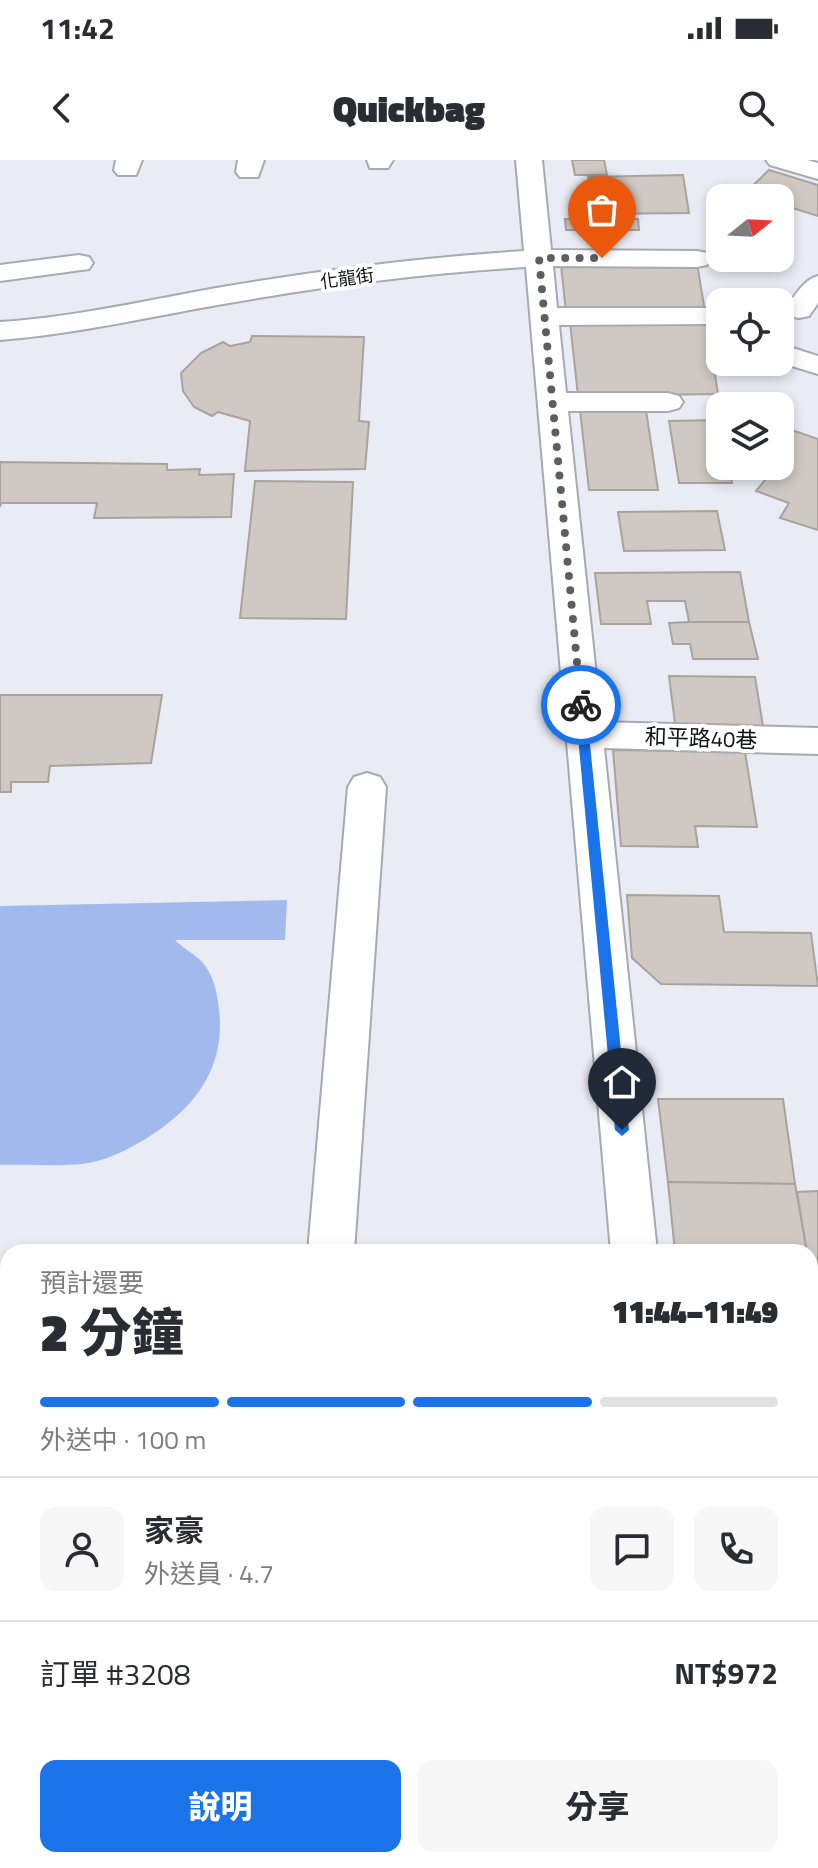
<!DOCTYPE html>
<html lang="zh-TW">
<head>
<meta charset="utf-8">
<style>
  body { margin:0; font-family:"Titillium Web","Noto Sans TC",sans-serif; background:#f7f7f7; color:#2b2b33; height:100vh; display:flex; flex-direction:column; font-size:30px; white-space:nowrap }
  * { box-sizing:border-box; margin:0 }
  p { font-size:26px; color:#7c7c81 }
  .icon { flex:none; width:44px; height:44px; fill:none; stroke:currentColor; stroke-width:2; stroke-linecap:round; stroke-linejoin:round }
  .map { position:relative; flex:1; overflow:hidden }
  .sheet { position:absolute; left:0px; top:1084px; width:818px; height:624px; display:flex; flex-direction:column; background:#fff; border-radius:24px 24px 0 0; box-shadow:0 4px 12px #0003 }
  .sheet>* { flex:none }
  .needle { width:52px; rotate:72deg }
  .buttons { position:absolute; left:706px; top:24px; display:grid; gap:16px }
  .buttons a { display:grid; place-items:center; width:88px; height:88px; border-radius:16px; background:#fff; box-shadow:0 4px 12px #0003; font-size:40px }
  .pin { position:absolute; display:grid; place-items:center; width:68px; height:68px; color:#fff; margin:-82px -34px; border-radius:50% 50% 50% 0; rotate:-45deg; box-shadow:0 0 8px #0007 }
  .pin .icon { rotate:45deg }
  .courier { position:absolute; display:grid; place-items:center; width:80px; height:80px; margin:-40px; border:6px solid #1a73e8; border-radius:50%; background:#fff; color:#222; box-shadow:0 2px 10px #0007 }
  .headline em { font-style:normal; font-weight:800 }
  .headline div { display:flex; flex-direction:column-reverse }
  .headline { display:flex; align-items:center; justify-content:space-between; height:136px; padding:0 40px }
  h1 { font-size:52px; font-weight:800; line-height:60px }
  .bar { display:grid; grid-template-columns:repeat(4,1fr); gap:12px 8px; align-content:center; height:96px; padding:0 40px }
  .bar i { height:10px; border-radius:6px; background:#e1e1e2 }
  .bar .on { background:#1a73e8 }
  .bar p { grid-column:span 4 }
  .line { display:flex; align-items:center; gap:20px; padding:0 40px; border-top:2px solid #e1e1e2 }
  .line div { flex:1 }
  .round { display:grid; place-items:center; flex:none; width:84px; height:84px; border-radius:16px; background:#f7f7f7 }
  .button { display:flex; gap:16px; margin-top:auto; padding:16px 40px }
  .button a { flex:1; height:92px; border-radius:16px; background:#1a73e8; color:#fff; font-size:32px; font-weight:800; line-height:92px; text-align:center }
  .button a+a { background:#f7f7f7; color:#2b2b33 }
  .status { display:flex; justify-content:space-between; align-items:center; height:56px; padding:0 40px; background:#fff; direction:ltr }
  .status svg { height:22px; fill:currentColor }
  header { display:flex; justify-content:space-between; align-items:center; height:104px; padding:0 40px; background:#fff; font-size:36px; font-weight:800 }
  .map>svg:first-child { display:block }
</style>
</head>
<body>
<div class="status"><b>11:42</b><svg viewBox="0 0 49 12"><path d="M0 12V9h3v3zM5 12V6h3v6zM10 12V3h3v9zM15 12V0h3v12zM26 1h20v11H26zM47 4h2v5h-2z"/></svg></div>
<header><svg class="icon" aria-label="back" viewBox="0 0 24 24"><path d="M15 5l-7 7 7 7"/></svg>Quickbag<svg class="icon" aria-label="search" viewBox="0 0 24 24"><circle cx="10" cy="10" r="6"/><path d="M15 15l6 6"/></svg></header>
<div class="map">
<svg width="818" height="1708" viewBox="0 0 818 1708">
  <rect width="100%" height="100%" fill="#e9ecf4"/>
  <path fill="#a1b9ec" d="M287,740L285,780H175C183,788 196,795 203,803C214,816 217,833 219,849C226,908 195,948 147,978C132,987 114,997 97,1001C73,1008 27,1004 0,1005V746Z"/>
  <g fill="#cfc8c3" stroke="#a9a29d" stroke-width="2">
    <path d="M572,0H604L607,15H575Z"/>
    <path d="M769,10L818,25V56L780,44V38H760L745,33Z"/>
    <path d="M683,15L689,53L595,54L588,17Z"/>
    <path d="M565,59H638L639,70H566Z"/>
    <path d="M697,103L705,152H566L561,105Z"/>
    <path d="M707,161L718,234L578,236L570,162Z"/>
    <path d="M252,176L364,177L359,261L369,262L365,309L245,311L250,261L218,252L212,256L194,247L183,231L181,213L201,193L223,182L230,186L250,182Z"/>
    <path d="M580,250H646L658,330H589Z"/>
    <path d="M720,260V306H730L732,323H679L669,261Z"/>
    <path d="M780,266L818,279V370L780,358L789,343L756,331L769,315L747,307L780,306Z"/>
    <path d="M0,302L167,304V310L200,309L199,315L234,314L231,357L94,358L97,343H1L0,347Z"/>
    <path d="M255,321L353,322L346,459L240,458Z"/>
    <path d="M717,351L725,390L624,391L618,352Z"/>
    <path d="M740,412L749,462H689L685,441H647L651,464H601L595,413Z"/>
    <path d="M689,462H749L758,499H693L690,484H673L669,463Z"/>
    <path d="M669,516L755,517L764,572L676,571Z"/>
    <path d="M0,535H162L151,603L50,606L48,622H11V632H0Z"/>
    <path d="M613,590L745,592L757,667L695,666L698,687L621,686Z"/>
    <path d="M627,735L719,736L724,772L811,773L818,826L661,824L632,798Z"/>
    <path d="M658,939H783L795,1024L668,1022Z"/>
    <path d="M668,1022L795,1024L807,1092H675Z"/>
    <path d="M818,1031V1145H816L810,1092H807L797,1032Z"/>
    <rect x="0" y="1275" width="8" height="131"/>
    <path d="M810,1306H818V1403L810,1399Z"/>
  </g>
  <g fill="none" stroke-linecap="round" stroke-linejoin="round">
    <defs>
      <g id="minor">
        <path d="M116,0H142L136,15H118L114,10Z"/>
        <path d="M238,0H264L258,17H240L236,12Z"/>
        <path d="M367,0H393L388,8H370Z"/>
        <path d="M516,0H542L551,90L697,91L707,93L711,99L707,105L697,107L553,106L557,148H706L716,150L720,156L716,162L706,164L559,165L566,233H668L679,236L683,242L679,248L668,251H568L601,562L818,568V594L604,588L657,1092H611L526,107C427,113 326,126 229,143C152,156 78,174 0,180V162C78,157 152,139 228,126C324,110 427,97 524,91Z"/>
        <path d="M766,0H807L818,3V19L770,5Z"/>
        <path d="M79,95L89,97L93,103L89,109L0,121V105Z"/>
        <path d="M818,116V143L809,156L799,158L789,156L785,150C794,137 803,120 818,116Z"/>
        <path d="M780,184L818,196V214L779,202Z"/>
        <path d="M367,613L380,617L386,627L354,1092H308L348,627L354,617Z"/>
        <path d="M810,1403L818,1406V1460L810,1457Z"/>
        <path d="M8,1428V1482L0,1485V1431Z"/>
        <path d="M204,1700H263L260,1708H201Z"/>
        <path d="M359,1700H425L428,1708H362Z"/>
        <path d="M432,1700H491L488,1708H429Z"/>
        <path d="M549,1700H613V1702L611,1708H552Z"/>
      </g>
      <g id="major">
        <rect x="0" y="1136" width="8" height="48"/>
        <rect x="810" y="1146" width="8" height="48"/>
        <rect x="0" y="1187" width="8" height="50"/>
        <rect x="810" y="1195" width="8" height="50"/>
      </g>
    </defs>
    <use href="#minor" stroke="#a6aab1" stroke-width="4"/>
    <use href="#major" stroke="#9b7d3f" stroke-width="4"/>
    <use href="#minor" fill="#fff" fill-rule="evenodd"/>
    <use href="#major" fill="#efd39a" fill-rule="evenodd"/>
  </g>
  <path fill="#1a73e8" d="M581,541L586,545L629,970L622,976L615,970L575,545Z"/>
  <g fill="none" stroke-linecap="round" stroke-linejoin="round">
    <path stroke="#5d5e62" stroke-width="8" stroke-dasharray="0 14.4" d="M581,545L539,98H602"/>
  </g>
  <g text-anchor="middle" dominant-baseline="central" stroke-width="8" stroke-linejoin="round" paint-order="stroke">
    <g font-size="18" fill="#111214" stroke="#fff">
      <text transform="translate(347 118) rotate(-8)">化龍街</text>
    </g>
    <g font-size="22" fill="#111214" stroke="#fff">
      <text transform="translate(701 578) rotate(2)">和平路40巷</text>
    </g>
  </g>
</svg>
<div class="buttons">
<a><svg class="needle" viewBox="-14 -14 28 28"><path d="M0-13l5 13h-10z" fill="#e53935"/><path d="M0 13l5-13h-10z" fill="#7c7c81"/></svg></a>
<a><svg class="icon" aria-label="locate" viewBox="0 0 24 24"><circle cx="12" cy="12" r="6"/><path d="M12 2v4M12 18v4M2 12h4M18 12h4"/></svg></a>
<a><svg class="icon" aria-label="layers" viewBox="0 0 24 24"><path d="M12 4l9 5-9 5-9-5zM3 14l9 5 9-5"/></svg></a>
</div>
<div class="pin" style="left:602px;top:98px;background:#ea580c"><svg class="icon" aria-label="bag" viewBox="0 0 24 24"><path d="M5 8h14l-1 12H6zM9 8a3 3 0 0 1 6 0"/></svg></div>
<div class="pin" style="left:622px;top:970px;background:#1f2937"><svg class="icon" aria-label="home" viewBox="0 0 24 24"><path d="M3 11l9-7 9 7M6 9v11h12V9"/></svg></div>
<div class="courier" style="left:581px;top:545px"><svg class="icon" aria-label="bike" viewBox="0 0 24 24"><circle cx="6" cy="16" r="4"/><circle cx="18" cy="16" r="4"/><path d="M6 16l4-8h5l3 8M10 8l3 8H6M13 5h3"/></svg></div>
<section class="sheet">
<div class="headline"><div><h1>2 分鐘</h1><p>預計還要</p></div><em>11:44–11:49</em></div>
<div class="bar"><i class="on"></i><i class="on"></i><i class="on"></i><i></i><p>外送中 · 100 m</p></div>
<div class="line" style="height:144px"><a class="round"><svg class="icon" aria-label="person" viewBox="0 0 24 24"><circle cx="12" cy="8" r="4"/><path d="M4 21q1-7 8-7t8 7"/></svg></a><div><b>家豪</b><p>外送員 · 4.7</p></div><a class="round"><svg class="icon" aria-label="chat" viewBox="0 0 24 24"><path d="M4 5h16v11H9l-5 4z"/></svg></a><a class="round"><svg class="icon" aria-label="phone" viewBox="0 0 24 24"><path d="M5 4h4l2 5-3 2q2 4 5 5l2-3 5 2v4C11 20 4 13 5 4z"/></svg></a></div>
<div class="line" style="height:104px"><div>訂單 #3208</div><b>NT$972</b></div>
<div class="button"><a>說明</a><a>分享</a></div>
</section>
</div>
</body>
</html>
